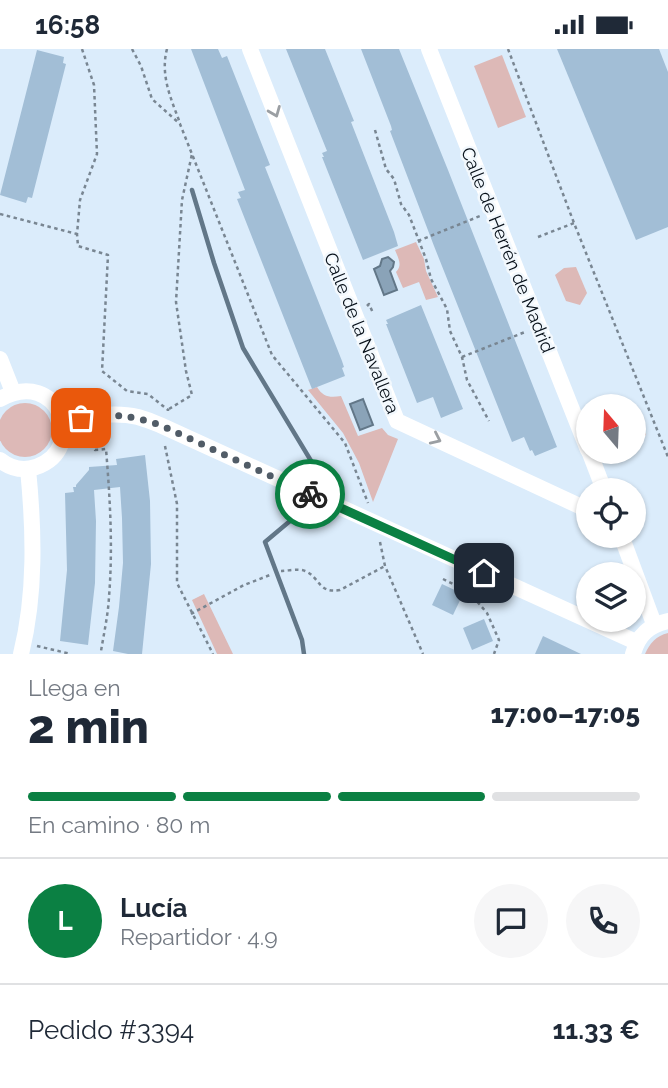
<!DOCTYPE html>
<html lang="es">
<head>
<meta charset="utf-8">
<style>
  body { margin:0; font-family:Raleway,sans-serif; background:#f6f6f7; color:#1f2937; height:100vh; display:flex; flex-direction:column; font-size:26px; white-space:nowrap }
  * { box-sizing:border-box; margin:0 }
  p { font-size:23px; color:#747a83 }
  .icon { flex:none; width:38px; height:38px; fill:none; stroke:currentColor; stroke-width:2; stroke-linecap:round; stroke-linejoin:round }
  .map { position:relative; height:605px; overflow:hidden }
  .side { display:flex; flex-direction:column; background:#fff; flex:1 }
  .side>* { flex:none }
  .needle { width:46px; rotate:341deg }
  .buttons { position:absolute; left:576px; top:345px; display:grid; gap:14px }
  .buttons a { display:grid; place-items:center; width:70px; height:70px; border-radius:50%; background:#fff; box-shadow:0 2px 5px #0004; font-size:35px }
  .pin { position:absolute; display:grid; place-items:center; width:60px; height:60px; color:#fff; margin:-30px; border-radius:14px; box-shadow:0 4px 10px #0006 }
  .courier { position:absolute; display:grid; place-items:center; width:70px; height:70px; margin:-35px; border:5px solid #0b8043; border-radius:50%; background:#fff; color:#222; box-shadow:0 2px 9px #0007 }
  .summary em { font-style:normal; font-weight:800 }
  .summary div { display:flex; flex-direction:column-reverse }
  .summary { display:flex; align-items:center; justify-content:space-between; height:119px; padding:0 28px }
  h1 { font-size:46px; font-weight:800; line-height:52px }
  .bar { display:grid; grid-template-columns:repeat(4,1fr); gap:10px 7px; align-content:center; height:84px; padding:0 28px }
  .bar i { height:9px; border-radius:5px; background:#e0e1e3 }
  .bar .active { background:#0b8043 }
  .bar p { grid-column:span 4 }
  .line { display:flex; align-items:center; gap:18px; padding:0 28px; border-top:2px solid #e0e1e3 }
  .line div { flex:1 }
  .round { display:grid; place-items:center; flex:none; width:74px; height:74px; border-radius:37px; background:#f6f6f7 }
  .status { display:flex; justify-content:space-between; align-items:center; height:49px; padding:0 35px; background:#fff; direction:ltr }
  .status svg { height:19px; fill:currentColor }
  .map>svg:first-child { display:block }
</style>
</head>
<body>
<div class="status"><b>16:58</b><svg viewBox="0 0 49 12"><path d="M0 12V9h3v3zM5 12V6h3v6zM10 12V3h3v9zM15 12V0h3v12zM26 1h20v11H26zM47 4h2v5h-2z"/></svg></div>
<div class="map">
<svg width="668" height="605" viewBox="0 0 668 605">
  <rect width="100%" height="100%" fill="#dbecfb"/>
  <g fill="#ddb9b7">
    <path d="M502,6L526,68L498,79L474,17Z"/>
    <path d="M416,193L424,210L426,222L438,248L426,251L419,233L403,239L396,223C403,216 398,209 395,201Z"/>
    <path d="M576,218L587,244L580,256L566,252L555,226L564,219Z"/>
    <path d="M317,338C323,348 330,349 341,347L358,387L382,379L388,386L398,390L373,453L359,414L343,384L308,341Z"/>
    <circle cx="25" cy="381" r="27"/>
    <path d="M639,367L646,386L634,393V369Z"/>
    <path d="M204,545L233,605H217L192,551Z"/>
    <path d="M668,584V605H645C650,594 656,587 668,584Z"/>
  </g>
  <g fill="#8aa3b8" stroke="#627788" stroke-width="2">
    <path d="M388,208L394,213L393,218L390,222L397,241L384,246L374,220L380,217L382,210Z"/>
    <path d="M363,350L373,376L360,381L350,355Z"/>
  </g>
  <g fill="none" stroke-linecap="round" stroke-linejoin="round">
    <g stroke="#627788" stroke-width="4.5">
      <path d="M192,141L214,214L243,299L328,440L322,445"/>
      <path d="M304,605L302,591L265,493L315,451"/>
    </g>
  </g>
  <g fill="#a2bed6">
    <path d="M191,0H218L222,9L227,7L270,116L265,118L342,312L344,318L342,319L345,327L312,340L237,150L241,149L238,143L245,141Z"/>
    <path d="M286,0H325L354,72L351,73L394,183L398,197L363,211L322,108H324L322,104L327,102Z"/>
    <path d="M361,0H399L448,121L557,398L535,407L532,401L530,402L524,388L512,393L434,197L390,82L392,81L391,77Z"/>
    <path d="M557,0H659L668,23V178L636,191Z"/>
    <path d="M37,1L64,8L63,14L66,15L32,149L28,148L26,154L0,146Z"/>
    <path d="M421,256L463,360L441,369L433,348L417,354L386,275H388L386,271Z"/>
    <path d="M145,406L150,452L151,515L142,605H128L113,602L119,558L123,514L122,469L120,438L94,441L96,472L95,534L88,596L60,592L67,521L65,444L74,443L73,438H76V436L89,421V418L117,416L116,410Z"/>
    <path d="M442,535L463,545L453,566L432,556Z"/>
    <path d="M484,570L493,592L472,601L463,579Z"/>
    <path d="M543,587L581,605H535Z"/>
  </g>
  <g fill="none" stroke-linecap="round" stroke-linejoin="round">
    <g stroke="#798692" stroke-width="2.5" stroke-dasharray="3.5 3.5" stroke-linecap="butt">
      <path d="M82,0L94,36L97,105L80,151L77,185L78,197L108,206L102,322L127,342L148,345L168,361V362"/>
      <path d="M132,0L141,17L152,50L180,75L272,306L345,394L368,454"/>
      <path d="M167,0C160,26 171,50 180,74"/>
      <path d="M508,0L574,174L668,408"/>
      <path d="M375,81L386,120L394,130L401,155L409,166L426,210L431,230L447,260L450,282L462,308L467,331L489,372"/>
      <path d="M0,165L77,185"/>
      <path d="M538,188L574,174"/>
      <path d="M418,192L480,167"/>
      <path d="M367,257L369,255L373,264"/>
      <path d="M462,308L525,283"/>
      <path d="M169,360L192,346L186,322L176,253L182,151L192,105"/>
      <path d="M92,387L95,401L106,400C110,449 113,498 109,548C108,566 104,584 101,602"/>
      <path d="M165,397L177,455V534L213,605"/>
      <path d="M380,493L385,517L423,605"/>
      <path d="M281,522C288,522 298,519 305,522C320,528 318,545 340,541L385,517"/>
      <path d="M443,530L469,543L487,564L499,591L494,605"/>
      <path d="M191,565L244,536L270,526"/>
      <path d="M37,597L71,605"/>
    </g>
    <g stroke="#fff" stroke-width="16">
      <path d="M250,0L397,372L588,461"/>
      <path d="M429,0L588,401"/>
      <path d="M0,310L13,343"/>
      <path d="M0,350C59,317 89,400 36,418C23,422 11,420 0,411"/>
      <path d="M63,371C87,368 113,362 138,368C145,370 153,373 160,376L636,593"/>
      <path d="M589,402L604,441"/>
      <path d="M621,486L654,575"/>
      <path d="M21,605C36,545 34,481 28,420"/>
      <path d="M633,605C638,586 649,576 668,572"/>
    </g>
  </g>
  <defs><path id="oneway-chevron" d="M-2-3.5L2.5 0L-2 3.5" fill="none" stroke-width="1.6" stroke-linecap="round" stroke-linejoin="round" transform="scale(1.75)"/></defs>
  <g stroke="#9b9fa3">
    <use href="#oneway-chevron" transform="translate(275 63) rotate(68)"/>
    <use href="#oneway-chevron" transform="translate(436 390) rotate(25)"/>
  </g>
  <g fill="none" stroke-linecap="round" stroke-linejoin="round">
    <path stroke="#515c67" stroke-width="7" stroke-dasharray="0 12.6" d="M81,369C112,364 130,366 160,376L310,445"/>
    <path stroke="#0b8043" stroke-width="9" d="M310,445L484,524"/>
  </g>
  <g text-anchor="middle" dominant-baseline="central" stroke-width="5" stroke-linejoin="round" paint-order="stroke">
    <g font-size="18" fill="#060f18" stroke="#f2f8fd">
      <text transform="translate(508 201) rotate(68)">Calle de Herrén de Madrid</text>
      <text transform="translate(362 284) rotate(68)">Calle de la Navallera</text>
    </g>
  </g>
</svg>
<div class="buttons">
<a><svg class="needle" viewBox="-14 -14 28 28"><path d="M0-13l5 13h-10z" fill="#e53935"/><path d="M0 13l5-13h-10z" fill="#747a83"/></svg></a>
<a><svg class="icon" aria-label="locate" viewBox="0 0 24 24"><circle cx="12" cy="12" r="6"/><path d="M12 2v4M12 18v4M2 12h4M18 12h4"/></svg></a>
<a><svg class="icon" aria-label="layers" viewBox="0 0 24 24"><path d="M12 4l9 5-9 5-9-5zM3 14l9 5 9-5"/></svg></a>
</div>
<div class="pin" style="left:81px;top:369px;background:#ea580c"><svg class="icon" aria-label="bag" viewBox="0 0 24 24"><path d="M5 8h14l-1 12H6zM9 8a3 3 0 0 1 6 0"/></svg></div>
<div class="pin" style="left:484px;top:524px;background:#1f2937"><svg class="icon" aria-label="home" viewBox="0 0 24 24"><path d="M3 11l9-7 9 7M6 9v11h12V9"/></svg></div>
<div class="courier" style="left:310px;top:445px"><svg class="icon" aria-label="bike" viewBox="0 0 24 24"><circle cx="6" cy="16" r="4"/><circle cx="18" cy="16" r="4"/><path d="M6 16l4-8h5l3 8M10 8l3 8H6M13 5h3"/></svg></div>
</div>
<section class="side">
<div class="summary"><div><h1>2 min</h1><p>Llega en</p></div><em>17:00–17:05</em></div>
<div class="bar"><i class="active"></i><i class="active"></i><i class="active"></i><i></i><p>En camino · 80 m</p></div>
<div class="line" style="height:126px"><b class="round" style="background:#0b8043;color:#fff">L</b><div><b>Lucía</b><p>Repartidor · 4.9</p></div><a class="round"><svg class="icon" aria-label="chat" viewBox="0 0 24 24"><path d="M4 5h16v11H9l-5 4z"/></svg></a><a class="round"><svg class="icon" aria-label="phone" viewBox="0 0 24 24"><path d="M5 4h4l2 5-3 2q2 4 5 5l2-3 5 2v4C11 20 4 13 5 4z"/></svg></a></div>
<div class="line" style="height:91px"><div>Pedido #3394</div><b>11.33 €</b></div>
</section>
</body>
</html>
